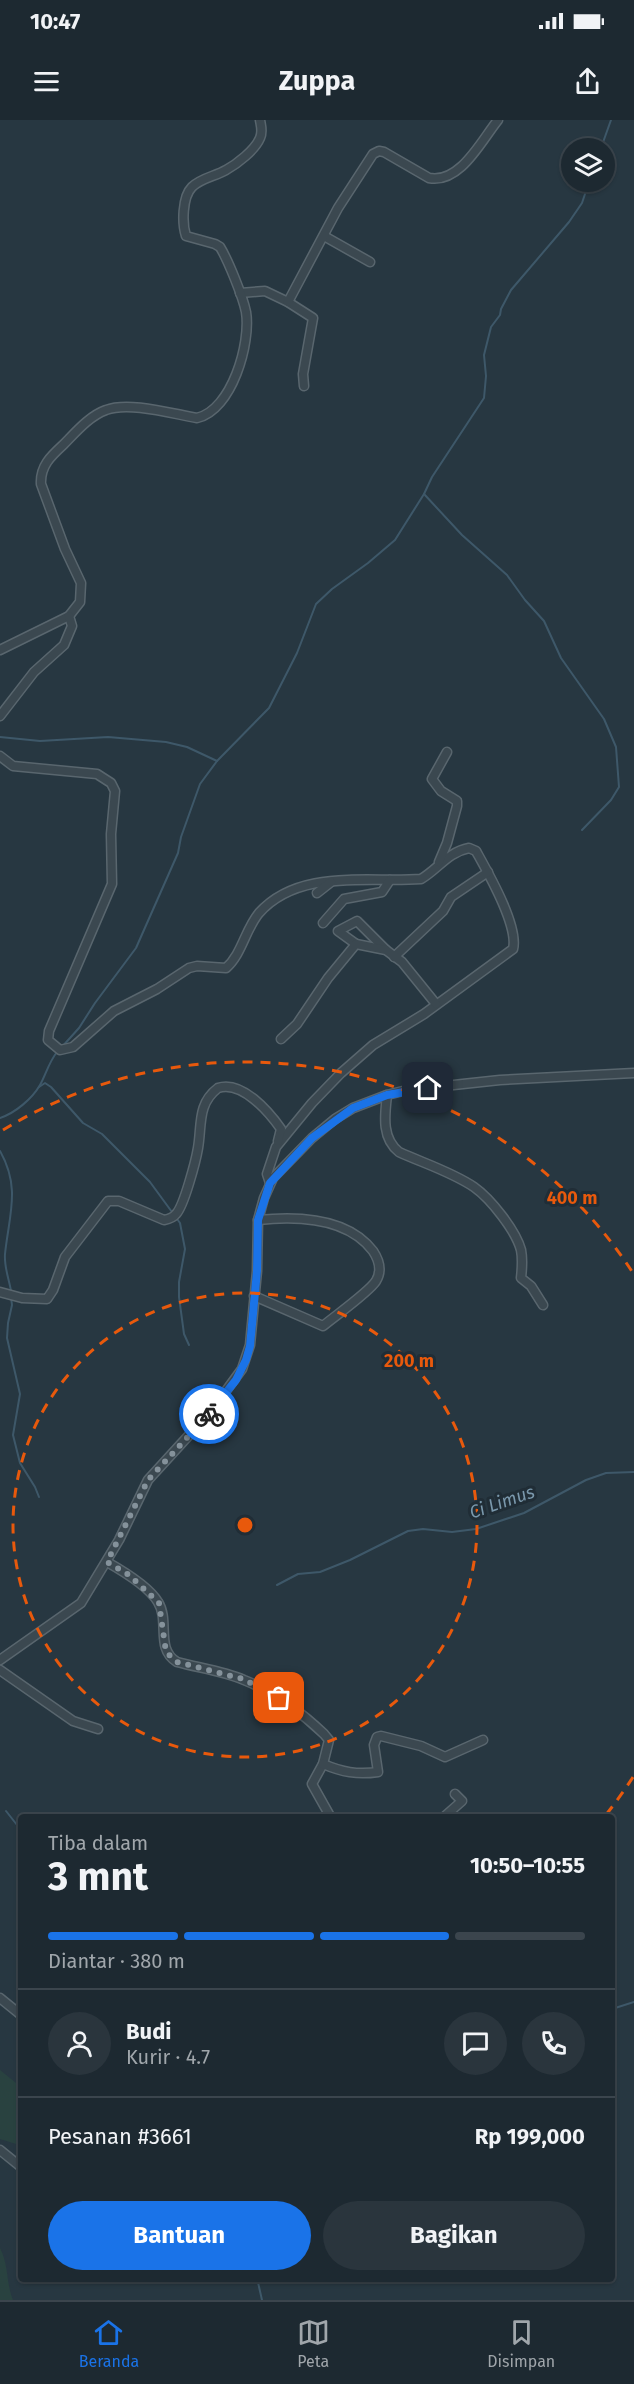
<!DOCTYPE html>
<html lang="id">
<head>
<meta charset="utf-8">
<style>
  body { margin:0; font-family:"Fira Sans",sans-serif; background:#2a353d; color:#f1f3f6; height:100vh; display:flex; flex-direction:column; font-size:22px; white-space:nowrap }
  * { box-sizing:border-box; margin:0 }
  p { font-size:20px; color:#a0a6ab }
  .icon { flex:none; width:33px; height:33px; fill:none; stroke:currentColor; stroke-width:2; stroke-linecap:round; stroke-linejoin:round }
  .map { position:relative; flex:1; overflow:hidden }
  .drawer { position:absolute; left:18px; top:1694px; width:597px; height:468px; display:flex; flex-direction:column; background:#1d2931; border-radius:6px; box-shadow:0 2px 4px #0004,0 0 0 2px #3b454d }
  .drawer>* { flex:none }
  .fabs { position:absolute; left:561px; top:18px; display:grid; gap:12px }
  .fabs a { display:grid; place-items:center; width:54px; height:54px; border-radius:50%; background:#1d2931; box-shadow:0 2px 4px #0004,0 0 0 2px #3b454d; font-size:30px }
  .pin { position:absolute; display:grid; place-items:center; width:51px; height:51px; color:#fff; margin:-26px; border-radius:12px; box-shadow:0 3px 9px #0006 }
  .courier { position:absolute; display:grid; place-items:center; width:60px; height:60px; margin:-30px; border:4px solid #1a73e8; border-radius:50%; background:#fff; color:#222; box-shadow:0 2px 8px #0007 }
  .summary em { font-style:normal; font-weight:700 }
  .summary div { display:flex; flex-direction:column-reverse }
  .summary { display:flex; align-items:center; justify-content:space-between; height:102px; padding:0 30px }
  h1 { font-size:39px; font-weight:700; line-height:45px }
  .bar { display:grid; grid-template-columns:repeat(4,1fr); gap:9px 6px; align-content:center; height:72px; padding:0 30px }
  .bar i { height:8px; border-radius:4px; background:#3b454d }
  .bar .current { background:#1a73e8 }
  .bar p { grid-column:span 4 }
  .line { display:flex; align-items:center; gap:15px; padding:0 30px; border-top:2px solid #3b454d }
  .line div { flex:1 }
  .round { display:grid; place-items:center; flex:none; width:63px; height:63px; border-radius:32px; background:#2a353d }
  .cta { display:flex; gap:12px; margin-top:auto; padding:12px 30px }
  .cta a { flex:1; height:69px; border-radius:36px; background:#1a73e8; color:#fff; font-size:24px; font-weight:700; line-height:69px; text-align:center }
  .cta a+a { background:#2a353d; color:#f1f3f6 }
  .status { display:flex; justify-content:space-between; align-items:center; height:42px; padding:0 30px; background:#1d2931; direction:ltr }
  .status svg { height:16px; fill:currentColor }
  header { display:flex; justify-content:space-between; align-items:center; height:78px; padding:0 30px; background:#1d2931; font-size:27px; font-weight:700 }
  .tabs { display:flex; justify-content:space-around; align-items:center; height:84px; border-top:2px solid #3b454d; background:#1d2931; font-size:16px; color:#a0a6ab }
  .tabs a { display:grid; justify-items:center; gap:3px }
  .tabs .current { color:#1a73e8 }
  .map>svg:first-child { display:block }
</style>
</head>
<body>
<div class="status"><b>10:47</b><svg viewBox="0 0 49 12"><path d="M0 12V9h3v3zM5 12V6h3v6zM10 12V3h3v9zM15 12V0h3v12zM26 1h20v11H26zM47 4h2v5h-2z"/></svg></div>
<header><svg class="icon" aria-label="menu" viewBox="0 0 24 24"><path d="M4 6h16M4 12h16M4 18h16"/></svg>Zuppa<svg class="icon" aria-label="share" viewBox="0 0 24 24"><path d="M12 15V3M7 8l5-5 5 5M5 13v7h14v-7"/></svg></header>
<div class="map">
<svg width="634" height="2180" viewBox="0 0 634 2180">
  <rect width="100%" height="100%" fill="#273741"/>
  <g fill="#294240">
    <path d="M0,1950L21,1967V2030L16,2024L0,2019Z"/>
    <path d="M0,2128C9,2145 6,2163 13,2180H0Z"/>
  </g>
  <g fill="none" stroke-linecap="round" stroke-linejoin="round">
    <g stroke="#3e5869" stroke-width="2">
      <path d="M601,28L611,0"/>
      <path d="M424,374L462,415L507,455L525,480L544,501L561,538L604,599L616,627L619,667L611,680L582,710"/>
      <path d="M0,617L40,621L108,617L166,622L187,627L217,641"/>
      <path d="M61,928L79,908L95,883L136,828L178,733L181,717L200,664L217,641L269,588L297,533L316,484L332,469L368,443L395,420L424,374L432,357L484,278L486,256L484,235L491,207L500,195L501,189L511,170L569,102L582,83L589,62"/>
      <path d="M39,967L45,963L51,967L83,1003L102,1014L150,1062L180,1103L185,1129L179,1162V1177L184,1214L189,1225"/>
      <path d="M0,998C15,993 32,979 40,965C46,954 49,942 57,932"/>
      <path d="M0,1031C21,1068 9,1095 5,1134C4,1147 9,1159 11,1171"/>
      <path d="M11,1177L12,1185L8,1203L7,1218L20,1274L13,1315L20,1343L35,1367L39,1377"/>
      <path d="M277,1465L298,1454L320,1452L350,1440L408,1411L423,1409L452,1412L476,1409L524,1393L586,1360L606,1353L634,1352"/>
      <path d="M6,1691L21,1710"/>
      <path d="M612,1889L634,1882"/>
      <path d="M257,2158L262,2180"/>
    </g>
    <defs>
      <g id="minor">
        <path d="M324,116L370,142"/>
        <path d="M240,173L265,171L288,182L313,198L303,254L304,266"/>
        <path d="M288,182L338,88L373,34L379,31L384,32L429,58C460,64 481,21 498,0"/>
        <path d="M0,530L69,496L80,482L81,463L65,429L41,364C40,346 51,336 63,325C75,313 89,296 106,290C129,281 173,294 197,298C232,290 251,223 246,192C243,177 228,140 220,127L215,124L186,116C182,104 182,77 192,67C201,58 216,56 226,50C237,44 255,30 260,18C263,12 261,6 260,0"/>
        <path d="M0,596L34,552L64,525L72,506L69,496"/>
        <path d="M0,636L13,646L97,654L111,663L115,671L111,714L112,764L49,911L48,920L60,930L73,927L114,891L157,869L189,848L197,846L226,848C242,834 245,810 259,793C299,748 369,763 421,759C438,749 448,732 469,728L476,731C487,751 519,806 513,829L424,894L373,925L341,953L312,983L276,1027L267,1054L270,1063"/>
        <path d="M439,742L447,723L457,686V681L441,671L432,659L447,632"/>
        <path d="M317,773L331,762"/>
        <path d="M323,803L344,779L382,772L390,760"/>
        <path d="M356,824L338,811L357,801L386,830"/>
        <path d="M394,837L443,791L451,777L488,752"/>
        <path d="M281,919L297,904L328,858L356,824L386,830L402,842L436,884"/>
        <path d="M387,975C385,994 381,1018 399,1032C423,1043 452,1052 474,1067C491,1079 516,1111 521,1130C523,1140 522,1149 521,1158L531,1166L543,1185"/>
        <path d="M0,1172L22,1178L47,1179L53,1170L65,1137L108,1081H119L164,1100C169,1099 173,1098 176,1094C184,1086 196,1040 198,1028C202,1005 197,984 218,968C242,960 269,992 281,1009L278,1021"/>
        <path d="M254,1176L323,1206C335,1196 369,1172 376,1161C382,1151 379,1140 373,1131C347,1097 296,1096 258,1100"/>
        <path d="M107,1442C123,1451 149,1467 158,1482C170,1501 155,1529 177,1542C199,1548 223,1551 244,1560C274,1572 301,1592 324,1614L329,1620L323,1644L312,1664L330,1696"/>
        <path d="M0,1540L81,1483L119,1420L148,1360L212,1290L242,1249L250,1225L257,1151L258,1100L264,1078L273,1058L312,1018L335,999L353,988L387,975L407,970L500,960L634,953"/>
        <path d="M0,1550L73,1601L98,1609"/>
        <path d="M323,1644C342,1652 357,1655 378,1652L374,1625L377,1617L381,1616L421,1626L445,1637L483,1620"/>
        <path d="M445,1696L462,1681L455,1674"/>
        <path d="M0,1878L21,1895"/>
        <path d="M0,2030L21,2047"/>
      </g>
    </defs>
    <use href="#minor" stroke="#59666e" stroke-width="11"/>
    <use href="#minor" stroke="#3b4850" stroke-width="8"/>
  </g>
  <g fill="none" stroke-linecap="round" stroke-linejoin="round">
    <path stroke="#85929b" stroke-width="6" stroke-dasharray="0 10.8" d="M209,1294L148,1360L107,1442L129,1455L159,1483L166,1532L177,1542L243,1559L279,1578"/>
    <path stroke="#1a73e8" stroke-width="8" d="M209,1294L236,1260L246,1240L250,1226L257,1151L258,1100L270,1063L312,1018L353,988L387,975L428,968"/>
  </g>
  <g fill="none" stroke="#e8590c" stroke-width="3" stroke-dasharray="10 8">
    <circle cx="245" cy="1405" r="232"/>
    <path d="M633 1657A463 463 0 0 1 605 1696M3 1010A463 463 0 0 1 633 1153"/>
  </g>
  <g text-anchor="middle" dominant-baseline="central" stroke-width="6" stroke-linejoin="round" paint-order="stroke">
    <g font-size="18" font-style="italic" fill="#7a98ac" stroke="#202d36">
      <text transform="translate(502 1382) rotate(-19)">Ci Limus</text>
    </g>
  </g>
  <circle cx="245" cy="1405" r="9" fill="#e8590c" stroke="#202d36" stroke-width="3"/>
  <g font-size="18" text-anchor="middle" font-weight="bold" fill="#e8590c" stroke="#202d36" stroke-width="6" stroke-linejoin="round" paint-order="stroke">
    <text x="572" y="1084">400 m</text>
    <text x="409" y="1247">200 m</text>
  </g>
</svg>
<div class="fabs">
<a><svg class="icon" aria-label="layers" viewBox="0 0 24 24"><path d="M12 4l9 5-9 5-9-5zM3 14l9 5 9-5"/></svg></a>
</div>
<div class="pin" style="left:279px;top:1578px;background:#ea580c"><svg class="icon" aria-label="bag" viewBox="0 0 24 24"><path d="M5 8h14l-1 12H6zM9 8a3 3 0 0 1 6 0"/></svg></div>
<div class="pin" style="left:428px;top:968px;background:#1f2937"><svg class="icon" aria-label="home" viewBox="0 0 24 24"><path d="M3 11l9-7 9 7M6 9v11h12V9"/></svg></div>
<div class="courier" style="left:209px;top:1294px"><svg class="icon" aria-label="bike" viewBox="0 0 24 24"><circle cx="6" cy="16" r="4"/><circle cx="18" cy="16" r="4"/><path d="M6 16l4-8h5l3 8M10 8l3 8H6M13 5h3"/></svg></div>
<section class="drawer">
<div class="summary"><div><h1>3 mnt</h1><p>Tiba dalam</p></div><em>10:50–10:55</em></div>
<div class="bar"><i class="current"></i><i class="current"></i><i class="current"></i><i></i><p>Diantar · 380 m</p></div>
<div class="line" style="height:108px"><a class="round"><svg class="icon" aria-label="person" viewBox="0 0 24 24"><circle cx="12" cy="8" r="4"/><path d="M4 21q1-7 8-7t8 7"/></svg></a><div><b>Budi</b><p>Kurir · 4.7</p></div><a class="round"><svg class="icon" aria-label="chat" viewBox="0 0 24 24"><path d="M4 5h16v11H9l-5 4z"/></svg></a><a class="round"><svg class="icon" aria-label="phone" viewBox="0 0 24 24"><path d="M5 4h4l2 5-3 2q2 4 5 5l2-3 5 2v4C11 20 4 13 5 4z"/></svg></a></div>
<div class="line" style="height:78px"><div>Pesanan #3661</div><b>Rp 199,000</b></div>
<div class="cta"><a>Bantuan</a><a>Bagikan</a></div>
</section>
</div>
<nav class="tabs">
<a class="current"><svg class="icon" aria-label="home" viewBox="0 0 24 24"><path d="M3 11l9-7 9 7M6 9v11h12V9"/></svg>Beranda</a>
<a><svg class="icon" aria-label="map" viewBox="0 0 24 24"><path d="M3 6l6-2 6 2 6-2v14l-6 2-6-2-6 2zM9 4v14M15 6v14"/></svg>Peta</a>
<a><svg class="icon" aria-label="saved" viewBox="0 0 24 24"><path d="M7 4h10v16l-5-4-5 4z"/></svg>Disimpan</a>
</nav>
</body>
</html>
